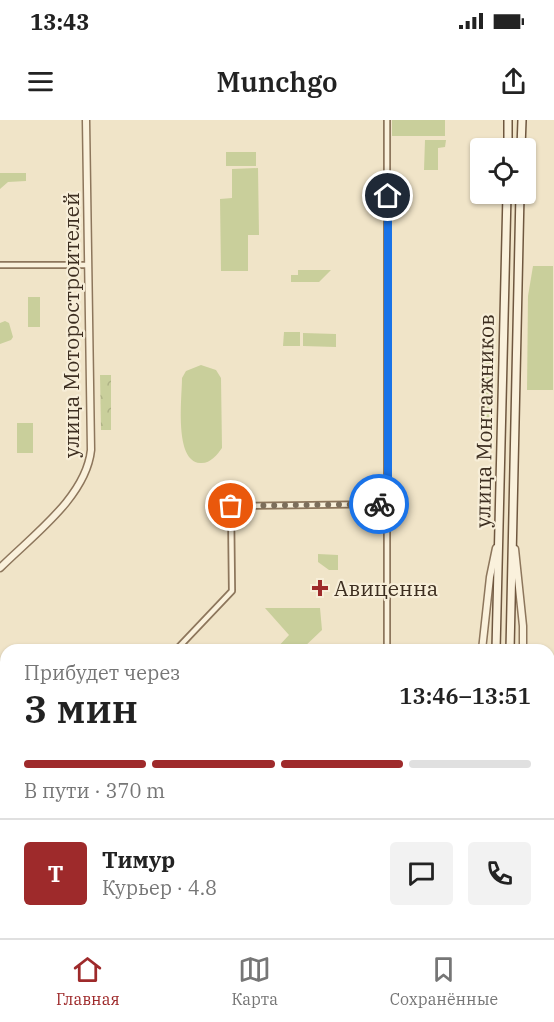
<!DOCTYPE html>
<html lang="ru">
<head>
<meta charset="utf-8">
<style>
  body { margin:0; font-family:"IBM Plex Serif",serif; background:#f2f2f2; color:#222; height:100vh; display:flex; flex-direction:column; font-size:22px; white-space:nowrap }
  * { box-sizing:border-box; margin:0 }
  p { font-size:20px; color:#767676 }
  .icon { flex:none; width:33px; height:33px; fill:none; stroke:currentColor; stroke-width:2; stroke-linecap:round; stroke-linejoin:round }
  .map { position:relative; flex:1; overflow:hidden }
  .sheet { position:absolute; left:0px; top:524px; width:555px; height:296px; display:flex; flex-direction:column; background:#fff; border-radius:18px 18px 0 0; box-shadow:0 2px 4px #0004 }
  .sheet>* { flex:none }
  .buttons { position:absolute; left:470px; top:18px; display:grid; gap:12px }
  .buttons a { display:grid; place-items:center; width:66px; height:66px; border-radius:6px; background:#fff; box-shadow:0 2px 4px #0004; font-size:30px }
  .pin { position:absolute; display:grid; place-items:center; width:51px; height:51px; color:#fff; margin:-26px; border:3px solid #fff; border-radius:50%; box-shadow:0 2px 6px #0007 }
  .courier { position:absolute; display:grid; place-items:center; width:60px; height:60px; margin:-30px; border:4px solid #1a73e8; border-radius:50%; background:#fff; color:#222; box-shadow:0 2px 8px #0007 }
  .headline em { font-style:normal; font-weight:600 }
  .headline div { display:flex; flex-direction:column-reverse }
  .headline { display:flex; align-items:center; justify-content:space-between; height:102px; padding:0 24px }
  h1 { font-size:39px; font-weight:600; line-height:45px }
  .bar { display:grid; grid-template-columns:repeat(4,1fr); gap:9px 6px; align-content:center; height:72px; padding:0 24px }
  .bar i { height:8px; border-radius:4px; background:#e0e0e0 }
  .bar .current { background:#9e2a2b }
  .bar p { grid-column:span 4 }
  .line { display:flex; align-items:center; gap:15px; padding:0 24px; border-top:2px solid #e0e0e0 }
  .line div { flex:1 }
  .round { display:grid; place-items:center; flex:none; width:63px; height:63px; border-radius:6px; background:#f2f2f2 }
  .status { display:flex; justify-content:space-between; align-items:center; height:42px; padding:0 30px; background:#fff; direction:ltr }
  .status svg { height:16px; fill:currentColor }
  header { display:flex; justify-content:space-between; align-items:center; height:78px; padding:0 24px; background:#fff; font-size:27px; font-weight:600 }
  .dock { display:flex; justify-content:space-around; align-items:center; height:84px; border-top:2px solid #e0e0e0; background:#fff; font-size:16px; color:#767676 }
  .dock a { display:grid; justify-items:center; gap:3px }
  .dock .current { color:#9e2a2b }
  .map>svg:first-child { display:block }
</style>
</head>
<body>
<div class="status"><b>13:43</b><svg viewBox="0 0 49 12"><path d="M0 12V9h3v3zM5 12V6h3v6zM10 12V3h3v9zM15 12V0h3v12zM26 1h20v11H26zM47 4h2v5h-2z"/></svg></div>
<header><svg class="icon" aria-label="menu" viewBox="0 0 24 24"><path d="M4 6h16M4 12h16M4 18h16"/></svg>Munchgo<svg class="icon" aria-label="share" viewBox="0 0 24 24"><path d="M12 15V3M7 8l5-5 5 5M5 13v7h14v-7"/></svg></header>
<div class="map">
<svg width="554" height="818" viewBox="0 0 554 818">
  <defs>
    <pattern id="forest-crowns" width="20" height="18" patternUnits="userSpaceOnUse" patternTransform="scale(1.5)"><rect width="20" height="18" fill="#c9cf9b"/><path d="M2 6a3 3 0 1 1 6 0M12 15a3 3 0 1 1 6 0" fill="none" stroke="#aeb285"/></pattern>
  </defs>
  <rect width="100%" height="100%" fill="#f0e4c8"/>
  <g fill="#c9cf9b">
    <rect x="392" y="0" width="53" height="16"/>
    <path d="M425,20H446L445,27L438,28V50H424Z"/>
    <rect x="226" y="32" width="30" height="14"/>
    <path d="M258,48L259,115H248V151H221L220,79L232,78V49Z"/>
    <path d="M0,53H26V61L8,62L0,69Z"/>
    <path d="M533,146H553V270H527L528,176Z"/>
    <path d="M298,150H331L319,162H291V155H298Z"/>
    <rect x="28" y="177" width="12" height="30"/>
    <path d="M5,201L9,203L13,217L11,220L0,224V203Z"/>
    <path d="M284,212H300V226H283Z"/>
    <path d="M303,213L336,214V227L303,226Z"/>
    <path d="M486,213L488,226L494,228L493,238L490,239V256H493L492,308L484,310Z"/>
    <path d="M201,245L216,250L221,258L222,328C217,335 210,344 200,343C174,341 182,278 182,258L186,251Z"/>
    <rect x="17" y="303" width="16" height="30"/>
    <path d="M318,434L338,435V450H329L318,442Z"/>
    <path d="M265,488H320L322,510L302,529H276L289,515Z"/>
  </g>
  <path fill="url(#forest-crowns)" d="M100,255H111V310H101Z"/>
  <g fill="none" stroke-linecap="round" stroke-linejoin="round">
    <defs>
      <g id="minor">
        <path d="M0,145H87"/>
        <path d="M176,530L232,471L231,386L388,384"/>
        <path d="M387,530V0"/>
      </g>
      <g id="tertiary">
        <path d="M515,429L523,506V530"/>
        <path d="M0,448C33,415 86,377 91,330L86,0"/>
        <path d="M482,530L490,457L496,428"/>
        <path d="M549,642L554,643"/>
        <path d="M549,654L554,655"/>
        <path d="M0,714H6"/>
        <path d="M549,714L554,711"/>
        <path d="M549,760H554"/>
        <path d="M549,778L554,777"/>
        <path d="M435,813V818"/>
        <path d="M444,813L445,818"/>
        <path d="M512,818L514,813"/>
      </g>
      <g id="secondary">
        <path d="M508,0V28"/>
        <path d="M521,28L522,0"/>
        <path d="M496,530L507,74"/>
        <path d="M510,530L520,74"/>
        <path d="M494,818V813"/>
        <path d="M507,818V813"/>
      </g>
    </defs>
    <use href="#minor" stroke="#8d765c" stroke-width="8"/>
    <use href="#tertiary" stroke="#8d765c" stroke-width="9"/>
    <use href="#secondary" stroke="#6f573f" stroke-width="10"/>
    <use href="#minor" stroke="#faf1dc" stroke-width="4.5"/>
    <use href="#tertiary" stroke="#faf1dc" stroke-width="6"/>
    <use href="#secondary" stroke="#faf1dc" stroke-width="7"/>
  </g>
  <g fill="none" stroke-linecap="round" stroke-linejoin="round">
    <path stroke="#7c6e5b" stroke-width="6" stroke-dasharray="0 10.8" d="M231,386L379,384"/>
    <path stroke="#1a73e8" stroke-width="8" d="M379,384H388V76"/>
  </g>
  <path fill="#9e2a2b" stroke="#f7eed8" stroke-width="2" d="M317 459h6v6h6v6h-6v6h-6v-6h-6v-6h6z"/>
  <g text-anchor="middle" dominant-baseline="central" stroke-width="4.5" stroke-linejoin="round" paint-order="stroke">
    <g font-size="21" fill="#3d2e20" stroke="#f7eed8">
      <text transform="translate(71 205) rotate(-90)">улица Моторостроителей</text>
      <text transform="translate(484 301) rotate(-89)">улица Монтажников</text>
    </g>
    <g font-size="21" fill="#3d2e20" stroke="#f7eed8" text-anchor="start">
      <text x="334" y="468">Авиценна</text>
    </g>
  </g>
</svg>
<div class="buttons">
<a><svg class="icon" aria-label="locate" viewBox="0 0 24 24"><circle cx="12" cy="12" r="6"/><path d="M12 2v4M12 18v4M2 12h4M18 12h4"/></svg></a>
</div>
<div class="pin" style="left:231px;top:386px;background:#ea580c"><svg class="icon" aria-label="bag" viewBox="0 0 24 24"><path d="M5 8h14l-1 12H6zM9 8a3 3 0 0 1 6 0"/></svg></div>
<div class="pin" style="left:388px;top:76px;background:#1f2937"><svg class="icon" aria-label="home" viewBox="0 0 24 24"><path d="M3 11l9-7 9 7M6 9v11h12V9"/></svg></div>
<div class="courier" style="left:379px;top:384px"><svg class="icon" aria-label="bike" viewBox="0 0 24 24"><circle cx="6" cy="16" r="4"/><circle cx="18" cy="16" r="4"/><path d="M6 16l4-8h5l3 8M10 8l3 8H6M13 5h3"/></svg></div>
<section class="sheet">
<div class="headline"><div><h1>3 мин</h1><p>Прибудет через</p></div><em>13:46–13:51</em></div>
<div class="bar"><i class="current"></i><i class="current"></i><i class="current"></i><i></i><p>В пути · 370 m</p></div>
<div class="line" style="height:108px"><b class="round" style="background:#9e2a2b;color:#fff">Т</b><div><b>Тимур</b><p>Курьер · 4.8</p></div><a class="round"><svg class="icon" aria-label="chat" viewBox="0 0 24 24"><path d="M4 5h16v11H9l-5 4z"/></svg></a><a class="round"><svg class="icon" aria-label="phone" viewBox="0 0 24 24"><path d="M5 4h4l2 5-3 2q2 4 5 5l2-3 5 2v4C11 20 4 13 5 4z"/></svg></a></div>
</section>
</div>
<nav class="dock">
<a class="current"><svg class="icon" aria-label="home" viewBox="0 0 24 24"><path d="M3 11l9-7 9 7M6 9v11h12V9"/></svg>Главная</a>
<a><svg class="icon" aria-label="map" viewBox="0 0 24 24"><path d="M3 6l6-2 6 2 6-2v14l-6 2-6-2-6 2zM9 4v14M15 6v14"/></svg>Карта</a>
<a><svg class="icon" aria-label="saved" viewBox="0 0 24 24"><path d="M7 4h10v16l-5-4-5 4z"/></svg>Сохранённые</a>
</nav>
</body>
</html>
